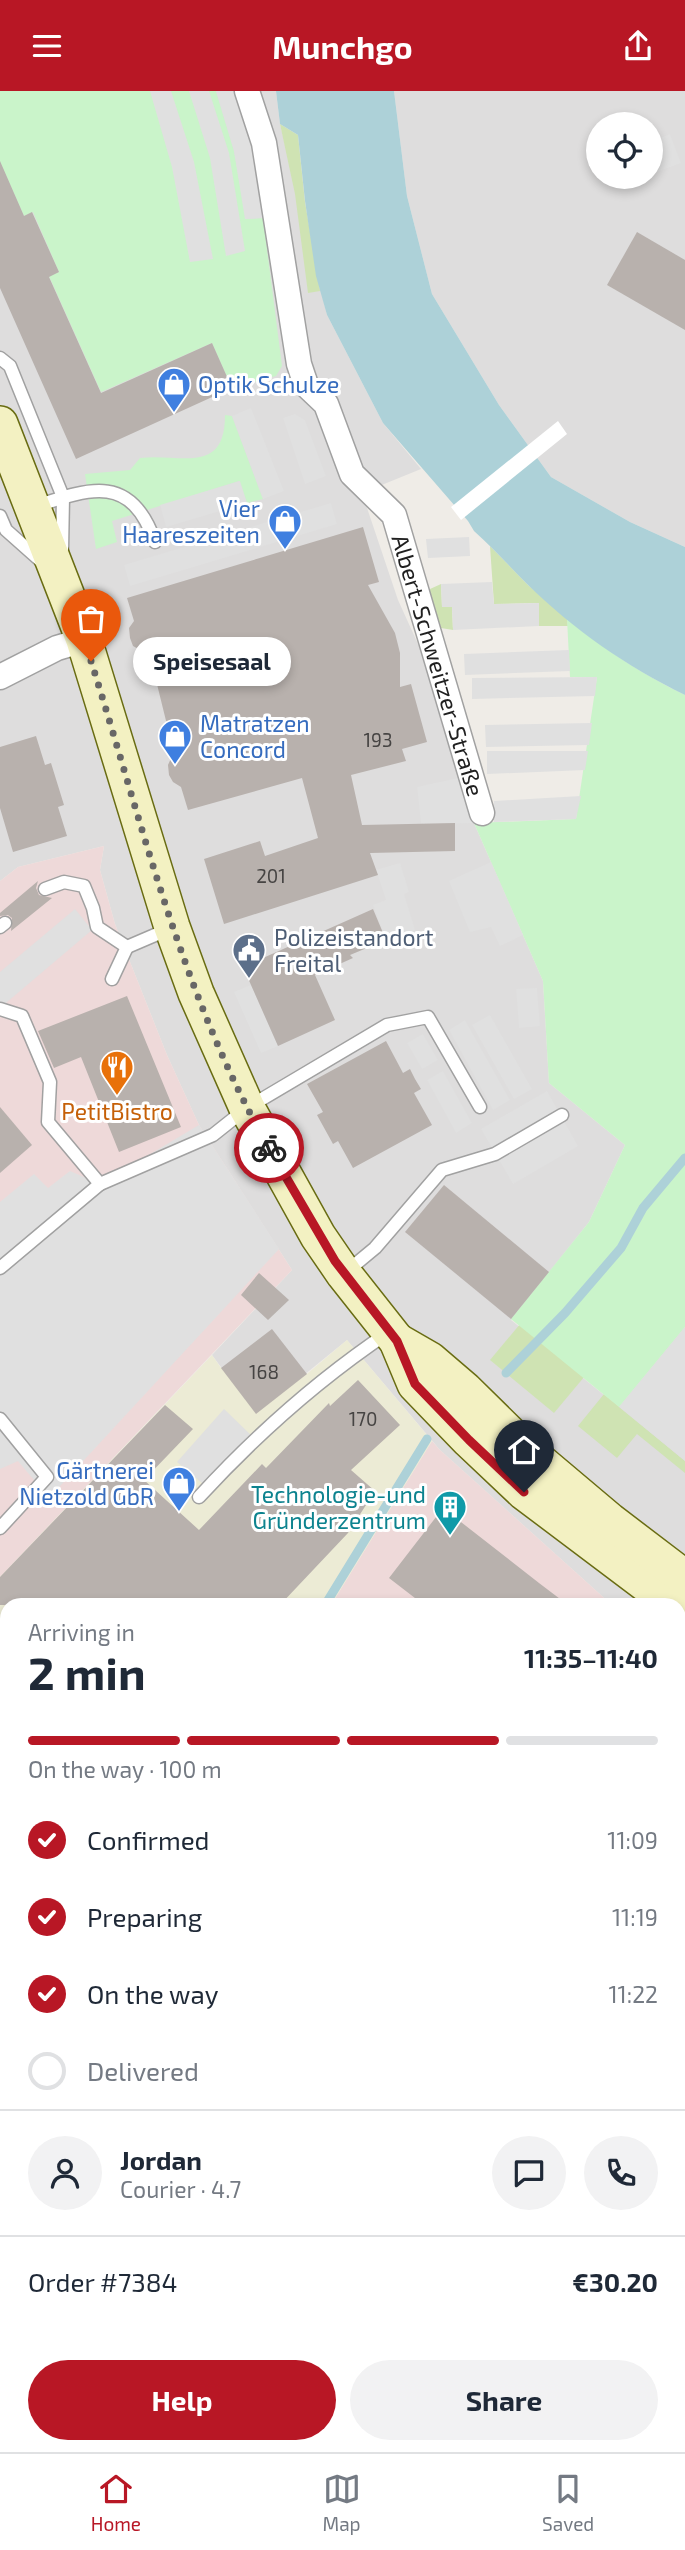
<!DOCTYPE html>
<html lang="en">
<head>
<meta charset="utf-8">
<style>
  body { margin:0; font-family:"Exo 2",sans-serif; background:#f2f2f3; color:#1f2937; height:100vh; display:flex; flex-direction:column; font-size:26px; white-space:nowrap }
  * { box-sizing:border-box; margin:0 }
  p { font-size:23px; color:#747a83 }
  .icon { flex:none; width:38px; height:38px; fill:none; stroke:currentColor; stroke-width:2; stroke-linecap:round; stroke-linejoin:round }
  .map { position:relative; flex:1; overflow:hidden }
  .side { position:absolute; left:0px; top:1507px; width:686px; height:856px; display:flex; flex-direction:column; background:#fff; border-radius:21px 21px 0 0; box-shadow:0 4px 10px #0003 }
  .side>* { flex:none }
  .buttons { position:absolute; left:586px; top:21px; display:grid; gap:14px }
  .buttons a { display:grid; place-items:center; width:77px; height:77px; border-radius:50%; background:#fff; box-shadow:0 4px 10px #0003; font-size:35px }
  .pin { position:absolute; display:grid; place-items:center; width:60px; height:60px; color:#fff; margin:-72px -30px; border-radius:50% 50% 50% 0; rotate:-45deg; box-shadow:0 0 7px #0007 }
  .pin .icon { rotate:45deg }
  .courier { position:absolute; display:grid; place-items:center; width:70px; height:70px; margin:-35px; border:5px solid #b81725; border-radius:50%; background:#fff; color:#222; box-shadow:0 2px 9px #0007 }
  .bubble { position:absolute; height:49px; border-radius:24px; background:#fff; box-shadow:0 4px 10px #0003; font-size:23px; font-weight:700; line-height:49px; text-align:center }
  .overview em { font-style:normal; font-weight:700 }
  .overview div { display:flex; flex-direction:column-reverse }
  .overview { display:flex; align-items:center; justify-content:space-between; height:119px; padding:0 28px }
  h1 { font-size:46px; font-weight:700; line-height:52px }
  .bar { display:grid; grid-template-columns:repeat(4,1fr); gap:10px 7px; align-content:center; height:84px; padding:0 28px }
  .bar i { height:9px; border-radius:5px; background:#e0e1e3 }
  .bar .selected { background:#b81725 }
  .bar p { grid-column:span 4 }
  .line { display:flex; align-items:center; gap:18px; padding:0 28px; border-top:2px solid #e0e1e3 }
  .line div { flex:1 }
  .round { display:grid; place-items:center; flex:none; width:74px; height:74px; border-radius:37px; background:#f2f2f3 }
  ol { padding:0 28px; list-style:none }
  li { display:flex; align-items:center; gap:21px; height:77px }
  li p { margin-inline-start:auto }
  li .icon { padding:7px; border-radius:50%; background:#b81725; color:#fff; stroke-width:4 }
  li:last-child { color:#747a83 }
  li i { width:38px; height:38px; border:4px solid #e0e1e3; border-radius:50% }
  .primary-button { display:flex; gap:14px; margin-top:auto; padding:14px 28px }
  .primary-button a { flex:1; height:80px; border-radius:42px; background:#b81725; color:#fff; font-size:28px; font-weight:700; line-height:80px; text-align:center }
  .primary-button a+a { background:#f2f2f3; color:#1f2937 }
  header { display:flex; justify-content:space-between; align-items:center; height:91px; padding:0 28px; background:#b81725; color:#fff; font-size:32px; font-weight:700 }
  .menu { display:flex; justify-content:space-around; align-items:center; height:98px; border-top:2px solid #e0e1e3; background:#fff; font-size:19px; color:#747a83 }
  .menu a { display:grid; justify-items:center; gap:4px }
  .menu .selected { color:#b81725 }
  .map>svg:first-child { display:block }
</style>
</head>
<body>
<header><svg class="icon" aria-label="menu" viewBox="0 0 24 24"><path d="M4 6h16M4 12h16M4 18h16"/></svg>Munchgo<svg class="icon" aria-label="share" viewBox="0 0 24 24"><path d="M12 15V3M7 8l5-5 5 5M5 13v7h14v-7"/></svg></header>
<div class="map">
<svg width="685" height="2361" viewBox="0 0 685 2361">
  <rect width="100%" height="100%" fill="#efece7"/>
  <g fill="#dedddd" fill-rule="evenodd">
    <path d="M0,0H276L280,33L327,224L383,332L421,378L362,402L398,509L433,586L474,732L543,890L549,992L625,1054L589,1131L511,1229L619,1316L685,1236V2361H440L435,2356H679V1514H612L440,1359L347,1249L256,1323L212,1264L292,1179L199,1034L167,964L115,833L100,779L104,755L18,776L0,790Z"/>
    <path d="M394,0H685V456L630,431L551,386L499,314L432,203L407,105ZM598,33H651V86H598Z"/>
  </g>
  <g fill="#eed9d9">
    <path d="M104,755L100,779L115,833L167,964L199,1034L292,1179L0,1486V790L18,776Z"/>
    <path d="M432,1350L440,1359L612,1514H331Z"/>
  </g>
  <g fill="#e7dae6">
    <path d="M0,1819L7,1828V2317L0,2316Z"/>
    <path d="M320,2356H435L440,2361H325Z"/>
  </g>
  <path fill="#ecebd5" d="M347,1249L432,1350L331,1514H7V1828L0,1819V1486L212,1264L221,1277L307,1283Z"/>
  <g fill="#cfe3b3">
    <path d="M280,33L298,44L305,111L320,200L308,202L295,103Z"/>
    <path d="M490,455L528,494L567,528L568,535H539L538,512L494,513Z"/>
    <path d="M441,493L442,516L452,515L453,539L441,537L430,503V498Z"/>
    <path d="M613,1122L626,1236L554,1322L490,1269Z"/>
    <path d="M604,1303L685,1370V1382L637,1343L617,1367L578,1335Z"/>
    <path d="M0,2316L7,2317V2356H150L147,2361H0Z"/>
  </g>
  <g fill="#caf4ca">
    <path d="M0,0H216L234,60L246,128L263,127L282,275L276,285L232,297L212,252L101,301L49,185L59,181L33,121L24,125L0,71Z"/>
    <path d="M225,324L232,325L263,408L247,412L239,390L112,430L117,451L96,458L85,383L130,379L140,367C180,362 225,385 225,324Z"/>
    <path d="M567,528C604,558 642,583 685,604V1236L619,1316L511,1228L589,1131L625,1054L549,992L543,890L474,732L576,728L597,586H570Z"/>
  </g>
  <g fill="#e0e0e0">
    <path d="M150,0H171L194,71L213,168L190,171L172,76Z"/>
    <path d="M189,0H209L229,62L245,160L226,165L210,67Z"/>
    <path d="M216,0H234L252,56L263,127L245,128L234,60Z"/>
    <path d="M670,43L681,72L651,83V51Z"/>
    <path d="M251,317L284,400L263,408L232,325Z"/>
    <path d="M295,323L305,329L326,385L305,393L283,327Z"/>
    <path d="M240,390L247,412L166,436L160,414Z"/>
    <path d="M331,412L337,433L130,495L124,474Z"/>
    <path d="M469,446L470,465L428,467L426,448Z"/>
    <path d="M492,491L494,513L539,512V535L453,539L452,516H442L441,493Z"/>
    <path d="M569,559L570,580L465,584L464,563Z"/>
    <path d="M597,586L595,605L472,608V587Z"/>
    <path d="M592,632L589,654L486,656L485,634Z"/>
    <path d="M487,660H588L585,679L487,683Z"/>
    <path d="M463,686L474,732L421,733L417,696Z"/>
    <path d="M581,705L576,728L494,731V710Z"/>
    <path d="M491,771L523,844L500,855L491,836L470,841L449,790Z"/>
    <path d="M400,772L409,801L404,803L415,839L386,849L373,814L386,809L376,779Z"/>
    <path d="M75,818L92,839L0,917V881Z"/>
    <path d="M251,894L278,955L261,962L234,901Z"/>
    <path d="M537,897L540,935L519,937L516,898Z"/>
    <path d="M490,924L532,998L514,1008L472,934Z"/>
    <path d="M465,929L510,1009L493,1019L449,939Z"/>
    <path d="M423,943L438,969L422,978L407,952Z"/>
    <path d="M443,980L472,1032L456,1042L427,989Z"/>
    <path d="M547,1000L578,1055L513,1093L481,1038Z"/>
    <path d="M199,1034L279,1158L49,1407L18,1370L0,1378V1111L34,1083L48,1097L70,1080L100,1093Z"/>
    <path d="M685,1236V1370L619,1316Z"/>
    <path d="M224,1318L254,1347L208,1397L177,1371Z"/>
  </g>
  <path fill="#add1d8" d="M276,0H394L407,105L432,203L499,314L551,386L630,431L685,456V604C626,575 574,539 527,493C509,475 493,457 474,440L468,430L383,332L327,224L316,185L305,110L298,44L280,33Z"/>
  <path fill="#fff" d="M558,330L567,343L461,429L451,416Z"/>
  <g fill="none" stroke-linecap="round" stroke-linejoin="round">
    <g stroke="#add1d8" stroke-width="9">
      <path d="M506,1282L565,1222L621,1157L643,1117L685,1067"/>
      <path d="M325,1514L427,1348"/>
    </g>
  </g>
  <g fill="#b8b1ad">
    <path d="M0,70L24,125L32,121L59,181L49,186L101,302L212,252L232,297L76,368L0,197Z"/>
    <path d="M637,141L685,169V239L607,194Z"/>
    <path d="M363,436L379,491L368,494L395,542L400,562V596L411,593L427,651L402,658L406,670L351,684L362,734L455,732V760L370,762L378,784L224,833L204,768L260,750L265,765L318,747L302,687L188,719L181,696L173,691L169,684L168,674L172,665L167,647L170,646L153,577L148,579L142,560L133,555L130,547L129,537L134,530L127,507Z"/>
    <path d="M36,645L45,674L51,672L64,714L58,716L67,745L13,761L0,717V656Z"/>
    <path d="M38,790L36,797L39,804L52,807L11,840L12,827L8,824L0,825V822Z"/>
    <path d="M373,818L386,849L350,864L353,867L315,884L335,929L278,955L243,876Z"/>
    <path d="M127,905L181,1036L119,1061L81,966L54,977L38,940Z"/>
    <path d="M386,950L403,982L410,978L415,988L421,998L414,1002L432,1034L353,1077L338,1050L333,1053L317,1024L323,1021L307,993Z"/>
    <path d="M0,1016L32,1054L0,1082Z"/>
    <path d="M444,1094L549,1181L511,1228L405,1141Z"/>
    <path d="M259,1182L289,1209L268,1229L241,1204Z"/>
    <path d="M272,1238L307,1283L256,1323L221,1277Z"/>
    <path d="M358,1289L400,1334L351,1379L375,1400L348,1442L280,1514H0V1486L165,1314L193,1338L144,1389L199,1439L262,1373L266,1377L329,1312L330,1315Z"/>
    <path d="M443,1417L539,1492L568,1514H424L389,1487Z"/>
  </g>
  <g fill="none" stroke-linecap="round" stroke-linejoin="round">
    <defs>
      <g id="lane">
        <path d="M0,267L10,275L63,406L62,459"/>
        <path d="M34,416C90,397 131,382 155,451"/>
        <path d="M0,425L6,439L42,471"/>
        <path d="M45,798L64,791L84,795L93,817L97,836L127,856L112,888"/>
        <path d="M0,836L5,832"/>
        <path d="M127,856L169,838"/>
        <path d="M0,918L22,925L50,991L48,1031L100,1093L213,1044L247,1017L387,934L428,926L480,1016"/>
        <path d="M0,1177L100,1093"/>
        <path d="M346,1181L375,1157L442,1079L495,1063L562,1024"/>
        <path d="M0,1328L47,1386L0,1437"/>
        <path d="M199,1406C256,1344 319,1288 389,1241"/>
        <path d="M0,1746L7,1755"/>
        <path d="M0,2089L7,2098"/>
        <path d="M202,2356L207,2361"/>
      </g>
      <g id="street">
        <path id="s1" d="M247,0L264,52L299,273L306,294L326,313L352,383L394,424L482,722"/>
        <path d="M0,586L57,557L84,549"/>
        <path d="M679,1597L685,1579"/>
        <path d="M669,2356L674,2361"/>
      </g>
      <g id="secondary">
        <path d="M0,333L84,549L172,836L196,902L247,1017L318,1145L344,1183L397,1250L415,1293L469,1349L524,1401L674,1514"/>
        <path d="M397,1250L430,1269L465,1299L527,1360L610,1430L685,1487"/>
        <path d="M679,2116H685"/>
        <path d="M276,2361L283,2356"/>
      </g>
    </defs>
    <use href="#lane" stroke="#a1a1a1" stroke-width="15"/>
    <use href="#street" stroke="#a1a1a1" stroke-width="27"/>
    <use href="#secondary" stroke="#696c12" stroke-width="38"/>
    <use href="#lane" stroke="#fff" stroke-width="12"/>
    <use href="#street" stroke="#fff" stroke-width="24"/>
    <use href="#secondary" stroke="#f3f1c2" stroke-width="35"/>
    <g stroke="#6e6e6e" stroke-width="5" stroke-dasharray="14 14" stroke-linecap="butt">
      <path d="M0,1843L7,1852"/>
      <path d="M0,1874L7,1883"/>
      <path d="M0,1918L7,1927"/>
      <path d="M339,2356L343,2361"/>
      <path d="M372,2356L376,2361"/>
      <path d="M413,2356L418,2361"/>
    </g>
  </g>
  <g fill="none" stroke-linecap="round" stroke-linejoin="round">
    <path stroke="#686766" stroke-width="7" stroke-dasharray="0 12.6" d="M91,570C143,734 182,905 269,1057"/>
    <path stroke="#b81725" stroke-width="9" d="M269,1057L335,1170L397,1250L415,1293L469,1349L524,1401"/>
  </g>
  <defs>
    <symbol id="shop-pin" viewBox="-11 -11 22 30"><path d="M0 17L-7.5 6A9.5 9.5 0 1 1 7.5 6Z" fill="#3f7fe0" stroke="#fff"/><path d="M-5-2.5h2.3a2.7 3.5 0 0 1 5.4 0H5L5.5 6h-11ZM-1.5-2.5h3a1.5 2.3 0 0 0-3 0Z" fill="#fff"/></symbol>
    <symbol id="civic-pin" viewBox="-11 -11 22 30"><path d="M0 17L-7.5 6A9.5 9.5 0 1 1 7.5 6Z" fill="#5c6f8a" stroke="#fff"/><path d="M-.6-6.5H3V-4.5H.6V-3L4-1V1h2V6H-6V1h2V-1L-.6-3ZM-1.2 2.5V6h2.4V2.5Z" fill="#fff"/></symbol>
    <symbol id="restaurant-pin" viewBox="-11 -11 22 30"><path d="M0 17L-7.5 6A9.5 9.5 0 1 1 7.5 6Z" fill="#e8710a" stroke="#fff"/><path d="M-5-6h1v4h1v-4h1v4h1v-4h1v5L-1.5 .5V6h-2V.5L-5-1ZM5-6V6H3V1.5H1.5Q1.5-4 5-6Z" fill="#fff"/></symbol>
    <symbol id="building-pin" viewBox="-11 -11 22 30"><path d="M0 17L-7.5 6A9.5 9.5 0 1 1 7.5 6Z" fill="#0f9aa8" stroke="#fff"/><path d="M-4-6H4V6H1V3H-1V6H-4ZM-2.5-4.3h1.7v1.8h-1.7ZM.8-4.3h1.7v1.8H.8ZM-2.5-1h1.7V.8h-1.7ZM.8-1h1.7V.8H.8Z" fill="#fff"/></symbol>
  </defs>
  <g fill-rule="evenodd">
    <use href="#shop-pin" x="155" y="274" width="38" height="52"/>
    <use href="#shop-pin" x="266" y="411" width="38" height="52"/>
    <use href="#shop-pin" x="156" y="626" width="38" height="52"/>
    <use href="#civic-pin" x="230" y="840" width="38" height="52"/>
    <use href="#restaurant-pin" x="98" y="957" width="38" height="52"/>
    <use href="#shop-pin" x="160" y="1373" width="38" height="52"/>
    <use href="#building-pin" x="431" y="1397" width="38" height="52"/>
  </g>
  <g text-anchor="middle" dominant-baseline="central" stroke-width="6" stroke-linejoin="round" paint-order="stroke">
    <g font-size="19" fill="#464443">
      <text x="378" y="648">193</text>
      <text x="271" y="784">201</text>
      <text x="264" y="1280">168</text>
      <text x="363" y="1327">170</text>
    </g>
    <g font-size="23" fill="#366cbe" stroke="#fff" text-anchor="start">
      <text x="198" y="293">Optik Schulze</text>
      <text x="260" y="417" text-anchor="end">Vier<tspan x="260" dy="26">Haareszeiten</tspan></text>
      <text x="200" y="632">Matratzen<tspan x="200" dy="26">Concord</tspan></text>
      <text x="154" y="1379" text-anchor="end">Gärtnerei<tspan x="154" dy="26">Nietzold GbR</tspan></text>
    </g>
    <g font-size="23" fill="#202020" stroke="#fff">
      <text stroke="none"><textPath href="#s1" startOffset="618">Albert-Schweitzer-Straße</textPath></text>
    </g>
    <g font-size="23" fill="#4e5e75" stroke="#fff" text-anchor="start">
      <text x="274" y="846">Polizeistandort<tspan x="274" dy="26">Freital</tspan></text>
    </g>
    <g font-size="23" fill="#c56008" stroke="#fff">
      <text x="117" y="1020">PetitBistro</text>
    </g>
    <g font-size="23" fill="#0d838f" stroke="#fff" text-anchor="end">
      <text x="426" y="1403">Technologie-und<tspan x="426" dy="26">Gründerzentrum</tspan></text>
    </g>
  </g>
</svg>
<div class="buttons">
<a><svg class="icon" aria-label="locate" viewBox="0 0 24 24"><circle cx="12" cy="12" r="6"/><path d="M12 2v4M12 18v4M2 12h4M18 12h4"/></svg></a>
</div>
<div class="pin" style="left:91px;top:570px;background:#ea580c"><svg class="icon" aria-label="bag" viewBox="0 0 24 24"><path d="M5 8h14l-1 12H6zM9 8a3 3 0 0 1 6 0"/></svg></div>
<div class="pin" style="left:524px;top:1401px;background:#1f2937"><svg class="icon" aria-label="home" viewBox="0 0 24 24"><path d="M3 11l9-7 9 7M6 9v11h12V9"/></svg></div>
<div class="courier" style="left:269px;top:1057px"><svg class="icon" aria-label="bike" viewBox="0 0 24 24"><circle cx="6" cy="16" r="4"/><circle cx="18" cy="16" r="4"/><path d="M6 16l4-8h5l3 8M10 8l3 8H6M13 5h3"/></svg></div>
<div class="bubble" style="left:133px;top:546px;width:158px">Speisesaal</div>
<section class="side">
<div class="overview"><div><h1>2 min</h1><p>Arriving in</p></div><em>11:35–11:40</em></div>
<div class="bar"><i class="selected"></i><i class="selected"></i><i class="selected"></i><i></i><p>On the way · 100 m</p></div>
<ol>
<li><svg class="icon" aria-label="check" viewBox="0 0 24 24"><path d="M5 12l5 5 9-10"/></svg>Confirmed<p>11:09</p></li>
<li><svg class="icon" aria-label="check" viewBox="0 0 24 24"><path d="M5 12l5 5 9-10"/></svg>Preparing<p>11:19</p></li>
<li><svg class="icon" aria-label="check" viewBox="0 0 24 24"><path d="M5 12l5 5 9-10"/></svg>On the way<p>11:22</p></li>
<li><i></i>Delivered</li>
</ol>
<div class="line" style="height:126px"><a class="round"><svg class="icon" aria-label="person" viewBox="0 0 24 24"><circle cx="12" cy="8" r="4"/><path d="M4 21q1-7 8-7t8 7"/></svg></a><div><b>Jordan</b><p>Courier · 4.7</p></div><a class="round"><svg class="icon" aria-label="chat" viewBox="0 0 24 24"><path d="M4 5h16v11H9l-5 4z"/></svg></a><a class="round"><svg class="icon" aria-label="phone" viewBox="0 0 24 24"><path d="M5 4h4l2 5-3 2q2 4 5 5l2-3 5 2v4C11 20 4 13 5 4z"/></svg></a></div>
<div class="line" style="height:91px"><div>Order #7384</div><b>€30.20</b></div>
<div class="primary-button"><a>Help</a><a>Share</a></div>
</section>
</div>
<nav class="menu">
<a class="selected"><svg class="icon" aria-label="home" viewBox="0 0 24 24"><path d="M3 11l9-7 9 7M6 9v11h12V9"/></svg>Home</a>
<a><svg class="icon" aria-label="map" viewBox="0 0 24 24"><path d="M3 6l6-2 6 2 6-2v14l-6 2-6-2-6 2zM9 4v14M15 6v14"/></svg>Map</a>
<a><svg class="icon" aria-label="saved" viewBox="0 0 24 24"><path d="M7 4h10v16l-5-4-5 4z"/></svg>Saved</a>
</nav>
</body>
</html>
